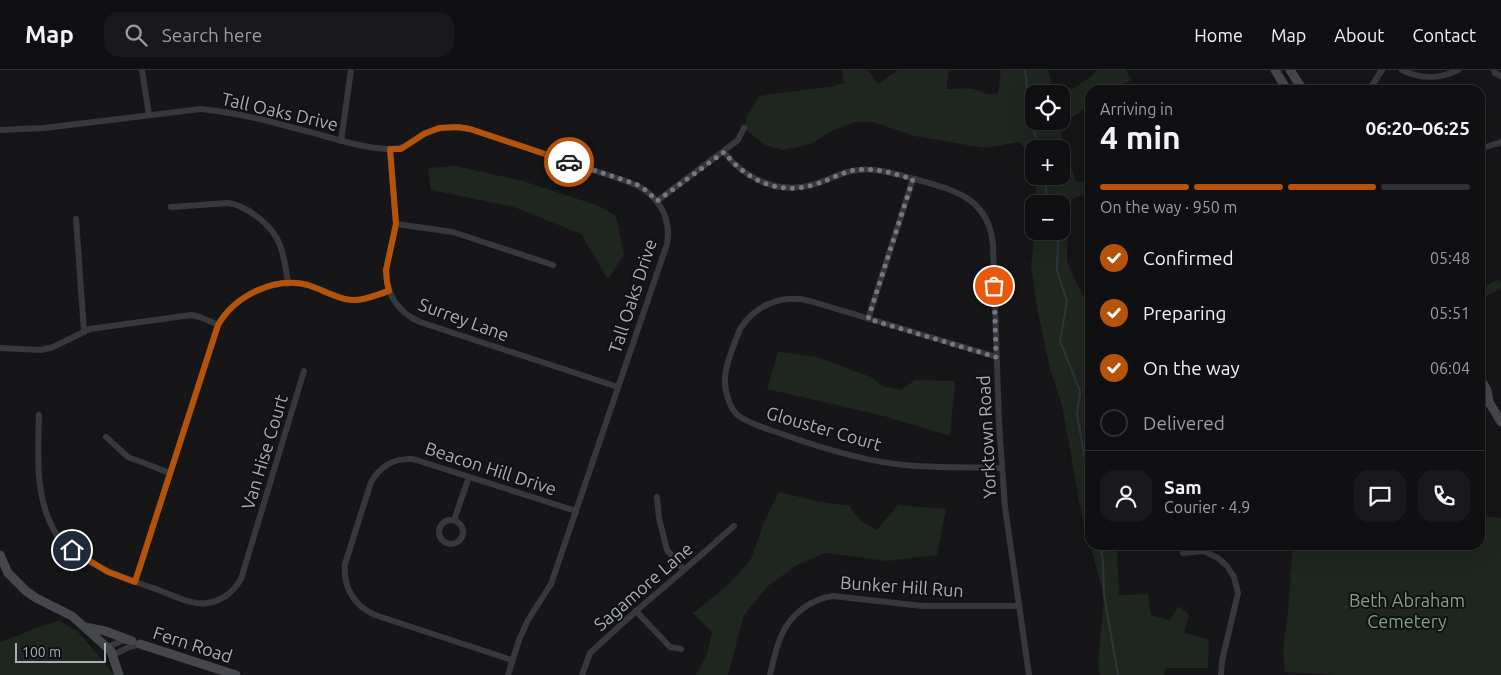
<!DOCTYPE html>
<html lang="en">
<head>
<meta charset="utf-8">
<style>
  body { margin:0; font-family:Ubuntu,sans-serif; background:#19191b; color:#f1f3f6; height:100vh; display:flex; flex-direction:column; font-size:19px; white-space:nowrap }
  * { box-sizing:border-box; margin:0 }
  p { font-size:16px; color:#9c9d9f }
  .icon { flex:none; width:28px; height:28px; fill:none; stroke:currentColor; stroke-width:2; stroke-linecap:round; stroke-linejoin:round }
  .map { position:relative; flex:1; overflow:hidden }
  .drawer { position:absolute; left:1085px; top:15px; width:400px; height:465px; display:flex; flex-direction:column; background:#101012; border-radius:15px; box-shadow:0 5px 20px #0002,0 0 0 1px #303032 }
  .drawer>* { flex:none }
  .controls { position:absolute; left:1025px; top:15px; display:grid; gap:10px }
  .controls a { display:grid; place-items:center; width:45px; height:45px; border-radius:10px; background:#101012; box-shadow:0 5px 20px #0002,0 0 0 1px #303032; font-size:25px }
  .scale { position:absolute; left:15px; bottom:12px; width:91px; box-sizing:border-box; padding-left:5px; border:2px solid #a8adb8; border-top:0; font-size:14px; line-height:18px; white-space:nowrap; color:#a8adb8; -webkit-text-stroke:4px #111113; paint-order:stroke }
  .pin { position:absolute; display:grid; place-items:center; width:42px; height:42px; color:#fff; margin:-21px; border:2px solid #fff; border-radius:50%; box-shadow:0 1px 5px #0007 }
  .courier { position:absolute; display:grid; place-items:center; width:50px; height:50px; margin:-25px; border:4px solid #b45309; border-radius:50%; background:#fff; color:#222; box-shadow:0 1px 6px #0007 }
  .head em { font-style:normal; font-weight:700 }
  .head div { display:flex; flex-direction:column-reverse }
  .head { display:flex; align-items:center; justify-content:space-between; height:85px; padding:0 15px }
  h1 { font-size:32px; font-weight:700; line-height:38px }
  .bar { display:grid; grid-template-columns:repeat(4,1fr); gap:8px 5px; align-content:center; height:60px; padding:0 15px }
  .bar i { height:6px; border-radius:4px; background:#303032 }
  .bar .active { background:#b45309 }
  .bar p { grid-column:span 4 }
  .line { display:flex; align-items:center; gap:12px; padding:0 15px; border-top:1px solid #303032 }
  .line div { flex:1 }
  .round { display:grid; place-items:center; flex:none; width:52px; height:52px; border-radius:15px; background:#19191b }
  ol { padding:0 15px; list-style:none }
  li { display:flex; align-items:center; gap:15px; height:55px }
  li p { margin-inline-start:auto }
  li .icon { padding:5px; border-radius:50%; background:#b45309; color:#fff; stroke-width:4 }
  li:last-child { color:#9c9d9f }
  li i { width:28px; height:28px; border:2px solid #303032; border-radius:50% }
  header { display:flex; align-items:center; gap:30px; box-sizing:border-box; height:70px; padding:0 25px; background:#101012; border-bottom:1px solid #303032 }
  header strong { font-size:24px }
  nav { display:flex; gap:28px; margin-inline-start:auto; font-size:18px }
  .search { width:350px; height:45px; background:#19191b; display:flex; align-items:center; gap:12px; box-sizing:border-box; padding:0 18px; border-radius:15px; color:#9c9d9f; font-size:19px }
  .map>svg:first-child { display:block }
</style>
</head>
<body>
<header>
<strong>Map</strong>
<div class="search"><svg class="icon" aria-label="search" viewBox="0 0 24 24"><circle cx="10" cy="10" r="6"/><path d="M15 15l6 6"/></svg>Search here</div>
<nav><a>Home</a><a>Map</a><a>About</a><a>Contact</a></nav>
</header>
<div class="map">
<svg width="1501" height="605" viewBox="0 0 1501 605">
  <rect width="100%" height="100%" fill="#161618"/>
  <g fill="#1e261f" fill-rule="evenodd">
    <path d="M842,0H868L878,14L898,0H949L947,13V19C955,19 967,18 973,19C982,21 988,27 998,23L1001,0H1048L1053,17L1072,19L1089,8L1098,0H1126L1132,10L1111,20H1090V35L1060,56L1062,66L1076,111L1090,112V122L1073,129L1068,141L1067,191L1078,216L1090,237V475H1117L1119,525L1148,524L1151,545L1170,550L1178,536L1189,544L1184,563L1209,569L1208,598H1165L1164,605H1100L1098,594L1104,525L1082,447L1062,335L1050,299L1038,242L1031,196L1035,161H1061V134H1036V106H1061V79H1034V92L1020,72L985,78L914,66L874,52H854L830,62L811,74L783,80L765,75L744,58L747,46L759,26L835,16L844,13ZM1034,24H1061V51H1034Z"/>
    <path d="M456,96L523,111L599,136L616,146L624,185L608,209L581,164L514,137L431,120L428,98Z"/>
    <path d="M1498,209L1501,213V218L1487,226L1482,218Z"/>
    <path d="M778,282L817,287L871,307L882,316L901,320L915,310L955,311L950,366L884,346L767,319Z"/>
    <path d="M779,422L816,431L849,436L861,451L877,460L898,435L946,439L937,485L887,491L825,483L797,495L768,516L744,545L728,605H696L706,587L712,562L693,543L728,515L751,489L764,452Z"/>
    <path d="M1480,446L1501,448V605H1335L1285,602L1283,580L1288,540L1293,475H1480Z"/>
    <path d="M60,551L78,562L115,605H0V572C20,566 39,555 60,551Z"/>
  </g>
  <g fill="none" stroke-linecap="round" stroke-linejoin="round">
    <g stroke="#2c353c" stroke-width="2">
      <path d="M1025,0L1029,36L1038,79"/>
      <path d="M1045,106L1047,134"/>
      <path d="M1055,161L1058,168L1057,201L1067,231L1060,271L1080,321L1077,345L1090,418"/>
      <path d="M1100,475L1103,491L1104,525L1118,605"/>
    </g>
    <g stroke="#37383d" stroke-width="6">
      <path d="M142,0L149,45"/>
      <path d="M1402,0C1420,9 1440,9 1458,0"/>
      <path d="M1494,0L1495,3L1501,6"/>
      <path d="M1369,20L1382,0"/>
      <path d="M0,60L44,58L201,39C243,43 283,55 324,66C346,72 366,78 388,79C406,80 410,71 425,63C440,56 455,56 470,59L629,112C656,122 672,145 667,174L551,514L528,550L519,570L508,605"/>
      <path d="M341,71L351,0"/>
      <path d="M390,79L396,154L386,200C386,224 398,242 420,252L618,317"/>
      <path d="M1480,79L1501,72"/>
      <path d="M724,82C746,110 779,125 815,114C830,110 842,101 858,100C878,98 896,104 915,109C953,120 989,127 993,175L999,353L1005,437L1029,605"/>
      <path d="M657,131L738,70L744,58"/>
      <path d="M171,137L228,133C248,136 273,156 280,175C285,188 286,201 288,214"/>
      <path d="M76,149L84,262"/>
      <path d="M396,154L453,162L553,195"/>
      <path d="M868,249L913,109"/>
      <path d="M0,278L41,280L53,277L90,259L191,245L200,247L218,255"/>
      <path d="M997,287L810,231C782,224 755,235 740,259C732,281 719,305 728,328C730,335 734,343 740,347C753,355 768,359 782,364C821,378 863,391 904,395C936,398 969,397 1002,398"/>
      <path d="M39,345C38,387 34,430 58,467C75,492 133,511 161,521C175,526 193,536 208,533C224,530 233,522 241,509L304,301"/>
      <path d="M106,367L128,387L170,403"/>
      <path d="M657,427L659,448L667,480L684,500"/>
      <circle cx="451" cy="462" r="12"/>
      <path d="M454,450L469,407"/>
      <path d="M1183,483L1204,481L1218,488L1227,496L1234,507L1238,523L1222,591L1221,605"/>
      <path d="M135,512L218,255C235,226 274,206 308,215C321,219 338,230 352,230C364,231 378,224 389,221"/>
      <path d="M636,541L670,577L681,579"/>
      <path d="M107,577L122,571H127"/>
      <path d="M113,585L129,577L140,574"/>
      <path d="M512,590L375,545C354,536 343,517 345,494L371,412C381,395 394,388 413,389L576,441"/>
      <path d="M582,605L590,583L636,541L684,500L734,456"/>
      <path d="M770,605C773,591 776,577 782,564C791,544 811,529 833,526L923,536H1018"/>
    </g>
    <g stroke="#45474d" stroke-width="9">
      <path d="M1275,0L1287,20"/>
      <path d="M1290,0L1303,20"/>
      <path d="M1480,309L1487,320L1489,332L1501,352"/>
      <path d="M0,485L8,503L26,521L36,528L72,546L111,581L119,605"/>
      <path d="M85,557L105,561L132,571"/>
      <path d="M140,574L236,605"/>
    </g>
  </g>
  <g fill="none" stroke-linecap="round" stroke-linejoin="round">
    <path stroke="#757880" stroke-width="5" stroke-dasharray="0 9" d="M569,92L636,114L646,120L657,131L724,82C747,111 779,126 816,114C830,110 841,102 856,100C876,97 894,104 913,109L868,249L996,287L994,216"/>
    <path stroke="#b45309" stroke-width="6" d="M72,480L108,502L135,512L218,255C235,226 274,206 308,215C321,219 339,230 352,230C364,231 378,224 389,221L387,212L386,200L396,154L390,79H401L424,64L439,58L458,57L470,59L569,92"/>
  </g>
  <g text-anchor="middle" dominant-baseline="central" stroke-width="4" stroke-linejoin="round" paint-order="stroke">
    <g font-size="18" fill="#a8adb8" stroke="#111113">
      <text transform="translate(280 41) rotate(13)">Tall Oaks Drive</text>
      <text transform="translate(632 226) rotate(-72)">Tall Oaks Drive</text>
      <text transform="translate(464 249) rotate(20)">Surrey Lane</text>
      <text transform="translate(824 358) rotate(16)">Glouster Court</text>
      <text transform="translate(986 367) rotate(-93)">Yorktown Road</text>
      <text transform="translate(264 382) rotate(-73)">Van Hise Court</text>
      <text transform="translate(491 398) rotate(18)">Beacon Hill Drive</text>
      <text transform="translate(643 516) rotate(-41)">Sagamore Lane</text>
      <text transform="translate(902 516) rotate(4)">Bunker Hill Run</text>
      <text transform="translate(193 574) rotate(18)">Fern Road</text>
    </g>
    <g font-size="18" fill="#7fa381" stroke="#111113">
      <text x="1407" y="530">Beth Abraham<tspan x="1407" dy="21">Cemetery</tspan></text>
    </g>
  </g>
</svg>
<div class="controls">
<a><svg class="icon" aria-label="locate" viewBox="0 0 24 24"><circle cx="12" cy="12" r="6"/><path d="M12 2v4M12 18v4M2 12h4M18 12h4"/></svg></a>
<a>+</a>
<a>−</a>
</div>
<div class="scale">100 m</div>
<div class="pin" style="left:994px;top:216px;background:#ea580c"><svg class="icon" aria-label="bag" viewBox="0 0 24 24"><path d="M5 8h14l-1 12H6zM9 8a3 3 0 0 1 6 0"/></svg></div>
<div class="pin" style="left:72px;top:480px;background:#1f2937"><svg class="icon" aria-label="home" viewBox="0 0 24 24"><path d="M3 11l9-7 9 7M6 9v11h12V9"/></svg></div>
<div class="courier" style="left:569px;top:92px"><svg class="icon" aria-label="car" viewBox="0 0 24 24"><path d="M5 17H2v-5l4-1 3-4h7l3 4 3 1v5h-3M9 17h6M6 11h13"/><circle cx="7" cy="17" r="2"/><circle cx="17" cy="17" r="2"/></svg></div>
<section class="drawer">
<div class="head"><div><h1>4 min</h1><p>Arriving in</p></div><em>06:20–06:25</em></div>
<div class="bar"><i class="active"></i><i class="active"></i><i class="active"></i><i></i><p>On the way · 950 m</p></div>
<ol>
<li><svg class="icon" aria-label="check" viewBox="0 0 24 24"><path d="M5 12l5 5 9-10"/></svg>Confirmed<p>05:48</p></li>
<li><svg class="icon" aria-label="check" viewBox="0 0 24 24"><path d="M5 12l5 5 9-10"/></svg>Preparing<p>05:51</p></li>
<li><svg class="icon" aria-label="check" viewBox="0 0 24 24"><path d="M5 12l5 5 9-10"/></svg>On the way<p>06:04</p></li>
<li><i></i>Delivered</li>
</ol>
<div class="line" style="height:90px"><a class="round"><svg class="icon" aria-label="person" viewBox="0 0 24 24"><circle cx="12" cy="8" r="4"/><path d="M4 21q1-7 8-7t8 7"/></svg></a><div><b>Sam</b><p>Courier · 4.9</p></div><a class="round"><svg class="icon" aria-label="chat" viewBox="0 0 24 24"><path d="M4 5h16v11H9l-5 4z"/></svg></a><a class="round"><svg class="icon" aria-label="phone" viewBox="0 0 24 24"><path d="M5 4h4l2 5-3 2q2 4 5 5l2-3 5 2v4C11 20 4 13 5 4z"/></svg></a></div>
</section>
</div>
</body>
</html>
